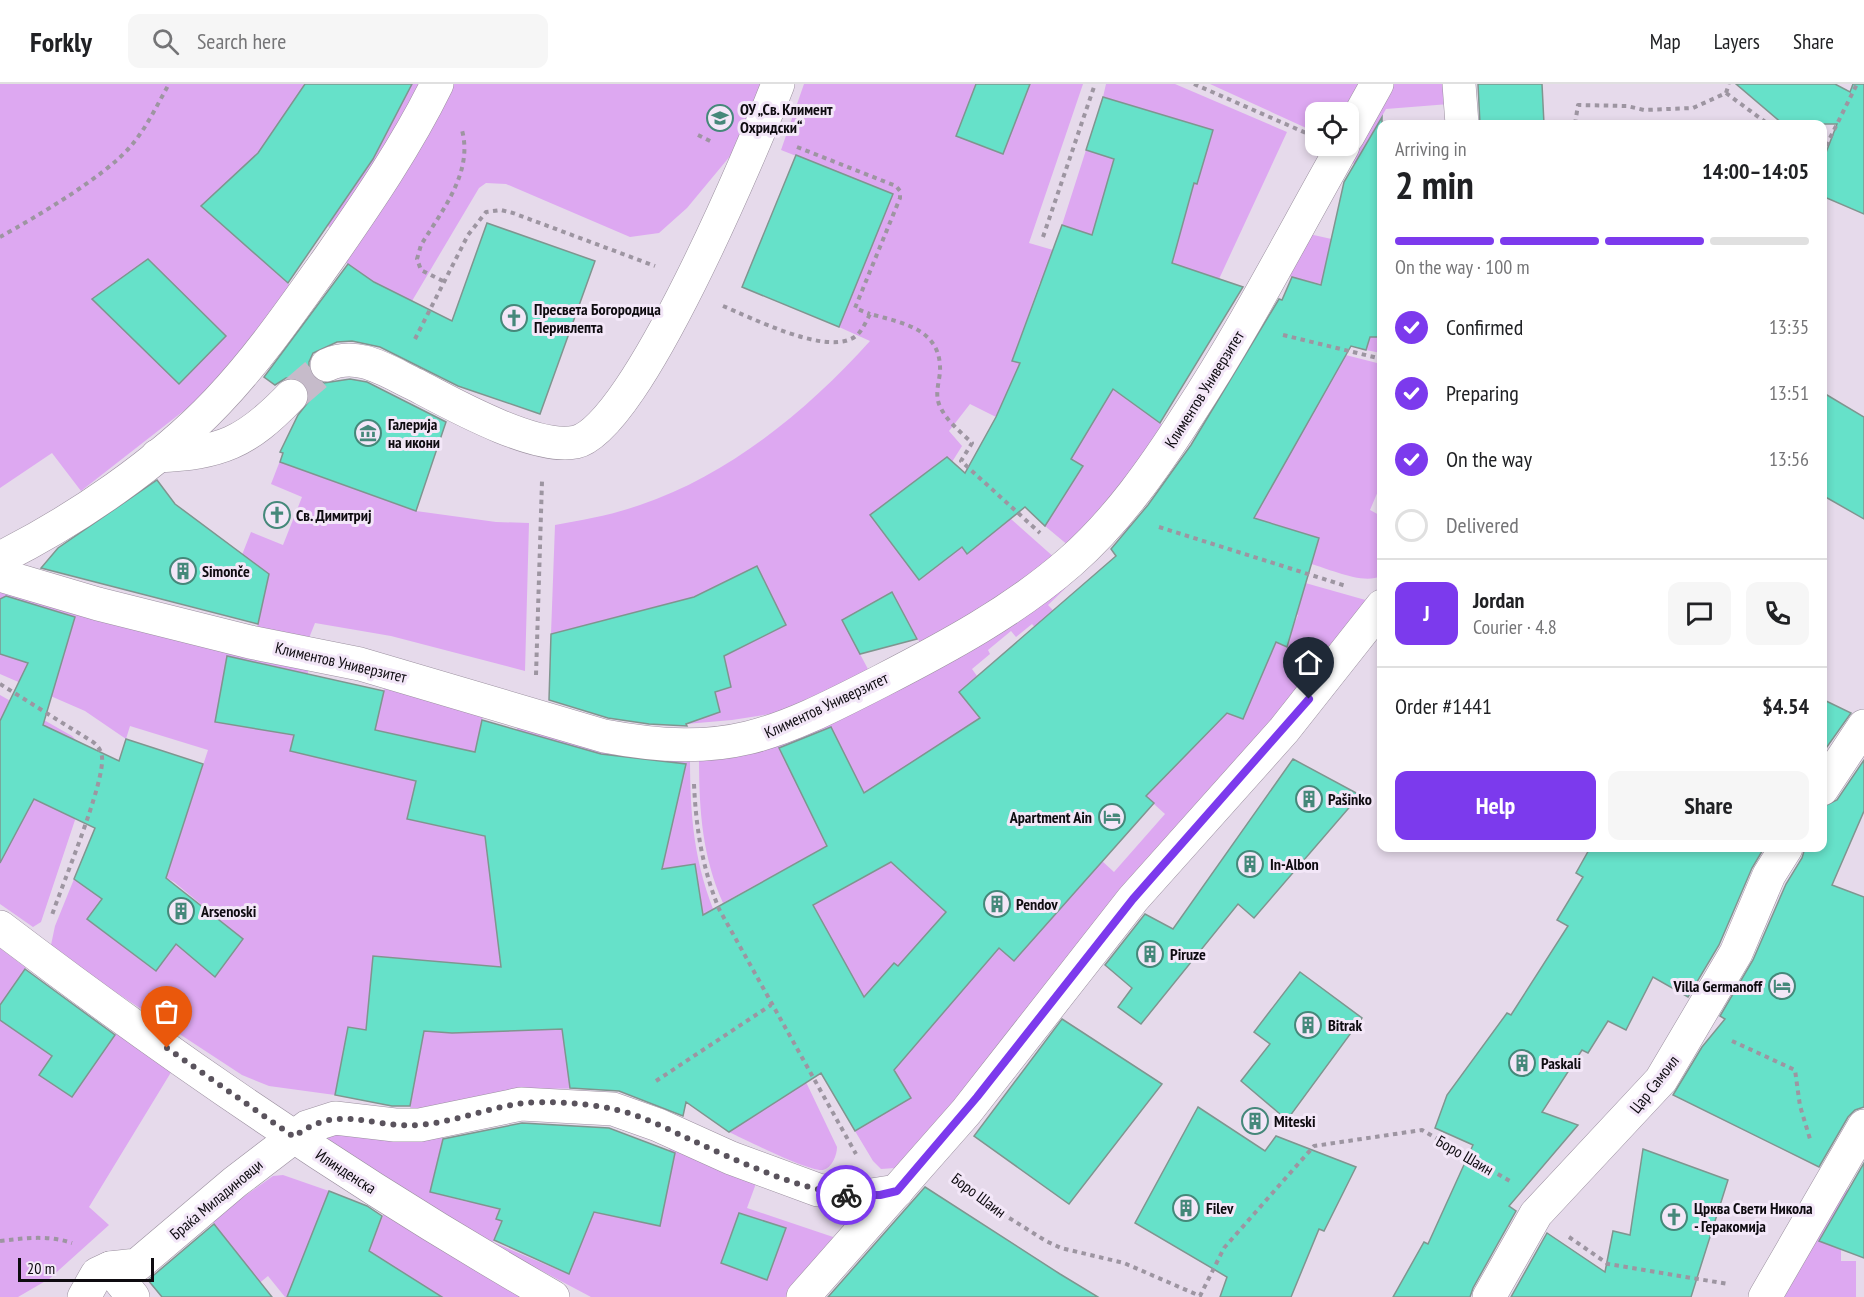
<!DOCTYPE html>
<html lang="en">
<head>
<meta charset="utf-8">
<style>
  body { margin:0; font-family:"PT Sans Narrow",sans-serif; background:#f6f6f6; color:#202124; height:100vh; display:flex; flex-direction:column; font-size:22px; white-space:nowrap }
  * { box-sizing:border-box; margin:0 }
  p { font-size:20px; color:#757577 }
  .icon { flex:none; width:33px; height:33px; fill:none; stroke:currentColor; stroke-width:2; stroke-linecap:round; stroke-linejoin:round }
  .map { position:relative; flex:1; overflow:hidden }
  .sheet { position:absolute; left:1377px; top:36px; width:450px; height:732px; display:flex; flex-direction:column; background:#fff; border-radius:12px; box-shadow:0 3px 9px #0003 }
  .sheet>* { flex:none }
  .controls { position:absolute; left:1305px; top:18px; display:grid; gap:12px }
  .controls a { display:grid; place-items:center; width:54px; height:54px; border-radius:12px; background:#fff; box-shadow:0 3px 9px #0003; font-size:30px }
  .scale { position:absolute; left:18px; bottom:15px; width:136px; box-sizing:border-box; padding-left:6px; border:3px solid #0e0b10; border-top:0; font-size:16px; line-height:21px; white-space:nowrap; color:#0e0b10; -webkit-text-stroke:4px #f3e7f8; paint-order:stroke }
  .pin { position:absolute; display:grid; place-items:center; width:51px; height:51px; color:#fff; margin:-62px -26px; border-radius:50% 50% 50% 0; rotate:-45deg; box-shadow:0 0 6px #0007 }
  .pin .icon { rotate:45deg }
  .courier { position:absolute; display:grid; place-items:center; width:60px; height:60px; margin:-30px; border:4px solid #7c3aed; border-radius:50%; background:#fff; color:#222; box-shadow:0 2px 8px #0007 }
  .summary em { font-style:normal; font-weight:700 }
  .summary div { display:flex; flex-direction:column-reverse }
  .summary { display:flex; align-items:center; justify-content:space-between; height:102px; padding:0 18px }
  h1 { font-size:39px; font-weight:700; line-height:45px }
  .bar { display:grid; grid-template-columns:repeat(4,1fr); gap:9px 6px; align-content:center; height:72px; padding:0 18px }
  .bar i { height:8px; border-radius:4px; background:#e0e0e0 }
  .bar .current { background:#7c3aed }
  .bar p { grid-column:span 4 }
  .line { display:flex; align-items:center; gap:15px; padding:0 18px; border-top:2px solid #e0e0e0 }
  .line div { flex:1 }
  .round { display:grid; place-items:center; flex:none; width:63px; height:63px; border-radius:12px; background:#f6f6f6 }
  ol { padding:0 18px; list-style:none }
  li { display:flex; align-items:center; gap:18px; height:66px }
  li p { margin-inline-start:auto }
  li .icon { padding:6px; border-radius:50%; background:#7c3aed; color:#fff; stroke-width:4 }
  li:last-child { color:#757577 }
  li i { width:33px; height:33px; border:3px solid #e0e0e0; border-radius:50% }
  .primary-button { display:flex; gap:12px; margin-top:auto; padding:12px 18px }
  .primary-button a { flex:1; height:69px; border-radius:12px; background:#7c3aed; color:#fff; font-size:24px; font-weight:700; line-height:69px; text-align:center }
  .primary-button a+a { background:#f6f6f6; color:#202124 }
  header { display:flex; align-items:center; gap:36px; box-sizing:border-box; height:84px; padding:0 30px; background:#fff; border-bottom:2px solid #e0e0e0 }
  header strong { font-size:28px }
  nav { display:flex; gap:33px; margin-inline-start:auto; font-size:21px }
  .search { width:420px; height:54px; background:#f6f6f6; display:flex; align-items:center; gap:15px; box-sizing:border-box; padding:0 21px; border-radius:12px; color:#757577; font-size:22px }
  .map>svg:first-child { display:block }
</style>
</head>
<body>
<header>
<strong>Forkly</strong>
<div class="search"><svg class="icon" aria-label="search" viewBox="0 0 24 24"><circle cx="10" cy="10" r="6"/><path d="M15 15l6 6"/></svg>Search here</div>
<nav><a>Map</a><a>Layers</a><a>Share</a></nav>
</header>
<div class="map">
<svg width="1864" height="1213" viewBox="0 0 1864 1213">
  <rect width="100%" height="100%" fill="#e6daeb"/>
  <g fill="#dda8f1" fill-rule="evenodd">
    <path d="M0,0H425L334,147L251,77L201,122L293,204L248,263L195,318L81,407L52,369L0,404Z"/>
    <path d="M451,0H763L736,65L687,124L659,149L630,153L506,100L486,99L479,104L412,217L373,197L339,174Z"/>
    <path d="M804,0H1083L1029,159L1053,166L1083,148L1062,141L1086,66L1197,100L1213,46L1103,13L1106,0H1175L1287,48L1219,195L1123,162L1091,290L1163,341L1119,404L1069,462L1045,442L1083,383L1071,375L1108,313L996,333L970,320L949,347L962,362L952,378L946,373L871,431L919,496L962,463L967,470L1011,435L1056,475L1000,513L920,559L892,508L842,536L869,587L776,629L732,636L686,640L715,608L731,603L724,572L786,541L757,482L694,513L551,550L555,441C583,436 612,431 640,421C729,391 808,326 870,257L839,243L893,110L781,66ZM1040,198L1095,222L1076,290L1012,277Z"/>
    <path d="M1210,0H1364L1348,28H1316L1315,48Z"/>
    <path d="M1394,0H1447L1449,20L1386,25L1355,80L1349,78Z"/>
    <path d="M1309,150L1381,166L1377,253H1381V269L1366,266L1379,214L1288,192Z"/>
    <path d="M1255,248L1381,280V400L1370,426L1381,432V492C1363,501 1330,485 1311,480L1319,454L1271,439L1229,457L1333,292Z"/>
    <path d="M283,369L296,384L416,427L496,438L529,439L525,587L391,552L315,539L307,559L257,544L268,494L238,481L251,448L283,461L302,413L271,400Z"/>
    <path d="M1124,439L1256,485L1369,517L1359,533L925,1055L895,1084L881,1085L873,1077L855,1047L911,1014L883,967L813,821L894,776L872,737L723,819C702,772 699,725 699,673L741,668ZM1127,445L1164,484L1105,580L1048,521ZM1214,496L1298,531L1285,562L1276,558L1243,635L1205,619ZM1032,540L1087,606L1104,675L1165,730L1114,788L1053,732L1015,676L959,608L977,592L972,585L990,570L988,566L1011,547L1016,553Z"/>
    <path d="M0,502L309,584L290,667L366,685L385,602L483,632L475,668L425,657L407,735L479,751L497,674L509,676L518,640L690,673C690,739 695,788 723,848L612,1004L530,1005L435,1024L410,1025L422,957L348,943L335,1011L269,1002L242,991L62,873L51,861L55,842L74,795L102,815L88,836L155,887L176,860L216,892L243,855L174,798L91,754L109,708L97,748L173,773L208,666L130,642L126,655L85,627L0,590Z"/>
    <path d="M0,611L72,652L87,668L85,706L41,838L33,843L0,820V779L30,723L0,707Z"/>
    <path d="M0,864L26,884L0,921Z"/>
    <path d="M0,936L52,972L39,991L72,1013L118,947L173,985L89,1123L109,1141L49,1195L18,1213H0Z"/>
    <path d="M806,998L837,1063C837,1071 832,1084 823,1086C809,1088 744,1055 729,1048Z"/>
    <path d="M444,1049L430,1108L468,1118L473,1103L506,1110L502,1137L493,1158L568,1190L594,1128L660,1142L670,1061L758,1094L747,1124L839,1155L789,1213H591L476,1152L326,1055V1051Z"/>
    <path d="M283,1091L329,1107L308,1161L332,1213H285L268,1192L245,1211L239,1171L211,1136L273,1092Z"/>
    <path d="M1850,1091L1841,1141V1177H1856V1213H1778Z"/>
    <path d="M384,1129L521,1213H442L369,1167Z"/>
  </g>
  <g fill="#66e1c9" stroke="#7f958f" stroke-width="1.5" fill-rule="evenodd">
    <path d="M305,0H412L373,75L288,199L201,122L258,69Z"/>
    <path d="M976,0H1030L1003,70L956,52Z"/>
    <path d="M1478,0H1542L1544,40H1480Z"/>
    <path d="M1736,0H1835L1850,8L1853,0H1864V130L1822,112V79L1837,40H1783Z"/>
    <path d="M1103,13L1213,46L1197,100L1194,99L1172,179L1243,203L1160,339L1113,305L1071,375L1083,382L1045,442L1025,423L967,470L962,463L919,496L870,431L947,373L965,389L996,333L1020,279L1012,277L1062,141L1092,151L1114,75L1086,66Z"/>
    <path d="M1382,33V253H1370L1366,266L1351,262L1254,434L1319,454L1287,563L1276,558L1243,635L1227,629L1146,712L1154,719L1014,877L999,864L894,986L911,1014L855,1047L821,989L729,1048L686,1018L683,1032L619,1007L570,1004L562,945L452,949L424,947L410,1022H392L335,1011L348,943L366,946L373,872L501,883L485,752L407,735L416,697L290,667L294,651L215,638L227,572L384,607L375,646L475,668L482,636L601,670L686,680L662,785L695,780L703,831L827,762L779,664L831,643L864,709L980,634L959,608L1116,472L1111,465L1148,421L1191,361L1279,215L1282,216L1292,193L1321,201L1344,98ZM891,778L946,828L898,882L894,879L864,913L813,821Z"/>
    <path d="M796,71L893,110L839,243L742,203Z"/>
    <path d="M487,139L595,177L540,330L458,302L380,263L352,257L337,258L313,269L309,278V287L315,295L324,299L350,295L367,298L446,338L416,427L280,378L283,369L280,368L298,331L309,317V308L305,299L296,294H286L275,301L264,293L348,180L374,198L452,237Z"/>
    <path d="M148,175L226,252L179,300L92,215Z"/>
    <path d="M1822,308L1864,333V435L1822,411Z"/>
    <path d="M157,396L175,420L269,490L258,540L41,484L58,464Z"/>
    <path d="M757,482L786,541L724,572L731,603L715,608L720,628L686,640L687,642L649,640L608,634L549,616L551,550L694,513Z"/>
    <path d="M892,508L917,555L860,570L842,536Z"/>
    <path d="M6,512L75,533L43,641L119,677L126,655L203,680L166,794L243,855L215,893L176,860L156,887L87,835L102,815L74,795L95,744L34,715L0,779V637L28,579L0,570V515Z"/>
    <path d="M1822,615L1851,629L1822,670Z"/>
    <path d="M1293,675L1360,711L1254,834L1238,820L1141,940L1118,923L1132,904L1105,881L1145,830L1173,845Z"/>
    <path d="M1864,676V727L1832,801L1864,813V1023L1855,1026L1848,1033L1819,1083L1673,1011L1702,963L1725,935L1720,932L1753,876L1786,800L1802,774L1805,764H1822V723L1837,716Z"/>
    <path d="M1590,764H1764L1752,784L1719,861L1688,913L1653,893L1626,946L1608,937L1588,969L1582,966L1542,1028L1578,1041L1509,1122L1516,1127L1473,1204L1470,1213H1393L1424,1158L1428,1160L1473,1061L1435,1044L1447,1011L1507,929L1511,931L1568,842L1557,836L1583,793L1576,789Z"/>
    <path d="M25,885L115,951L72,1013L39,991L52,972L0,936V921Z"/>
    <path d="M1300,888L1362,934L1287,1036L1241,997L1270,960L1254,948Z"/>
    <path d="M1062,935L1162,1000L1069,1120L974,1052Z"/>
    <path d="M1198,1023L1265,1067L1276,1052L1356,1083L1324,1147L1319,1145L1291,1213H1220L1227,1193L1135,1139Z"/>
    <path d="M522,1039L609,1044L675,1069L660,1142L594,1128L569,1190L494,1156L502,1137L496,1135L500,1125L430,1108L443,1055Z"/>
    <path d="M1643,1065L1728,1096L1691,1213H1511L1547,1149L1605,1188L1613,1147L1630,1151Z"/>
    <path d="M1864,1079V1174L1819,1157Z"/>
    <path d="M925,1103L1060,1190L1098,1213H828Z"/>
    <path d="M329,1107L367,1122L382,1132L369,1167L442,1213H287Z"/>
    <path d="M739,1129L786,1144L767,1196L721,1179Z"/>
    <path d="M214,1140L272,1213H162L148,1196Z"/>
  </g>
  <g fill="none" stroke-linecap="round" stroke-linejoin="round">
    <path stroke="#c6bbca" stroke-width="33" stroke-dasharray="33 16" stroke-linecap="butt" d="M291,312L327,281"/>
    <defs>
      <g id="minor">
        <path d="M1459,0L1462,40"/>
        <path d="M1348,52L1377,0"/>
        <path d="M327,281C358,266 388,288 416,301C452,320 536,367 576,358C636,345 754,62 778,0"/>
        <path d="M157,372C221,369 246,359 291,312"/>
        <path d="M0,474C76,436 159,379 217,318C259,274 294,223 329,174C368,118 407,61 437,0"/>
        <path d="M0,491L98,520L250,558L360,580L604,652C726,675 774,652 881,597C947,563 1014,527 1070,478C1117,437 1154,384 1188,331C1245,244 1292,152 1343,62"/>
        <path d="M1822,705L1864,642"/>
        <path d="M0,843C176,977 361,1103 553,1213"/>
        <path d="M110,1184L133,1213"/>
        <path d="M84,1213L97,1190L110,1184L137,1181L235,1098L307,1043L335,1034L395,1041H420L521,1020L613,1025L658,1041L731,1074L818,1106L865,1112L897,1107"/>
        <path d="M803,1213L966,1028L1133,815L1284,646L1382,522"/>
        <path d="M1489,1213L1536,1130L1661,996L1736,869L1769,791L1786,764"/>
        <path d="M1765,1213L1864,1042"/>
      </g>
    </defs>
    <use href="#minor" stroke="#9b909f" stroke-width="34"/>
    <g stroke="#9d95a1" stroke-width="4" stroke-dasharray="4.5 4.5" stroke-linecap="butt">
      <path d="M1194,0L1306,49"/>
      <path d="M1726,9L1729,0"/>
      <path d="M1575,40L1578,21L1627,22L1644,26L1693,24L1726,9L1768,40"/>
      <path d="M698,51L712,58"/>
      <path d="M797,63L896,102L900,107V114L855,224L870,230"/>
      <path d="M1822,70L1857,0"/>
      <path d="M0,153C36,133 104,93 130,63C146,45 157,21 169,0"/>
      <path d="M1043,153L1095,0"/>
      <path d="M443,197L421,186L417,175L421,161C443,125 475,86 461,43"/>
      <path d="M723,222C752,234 821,269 851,255C861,251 865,239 870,230C903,239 942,245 940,288C939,299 935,309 939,320C945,336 961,348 972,359L961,377L1040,449"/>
      <path d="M1283,251L1382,275"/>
      <path d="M415,255L468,151L486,128L501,126L513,129L655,182"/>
      <path d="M1159,443L1346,502"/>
      <path d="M536,591L542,397"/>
      <path d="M0,600L93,658C98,662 101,666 102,673C105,699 62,801 52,831"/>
      <path d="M694,700C696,744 702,783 719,825L856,1070"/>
      <path d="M1732,957L1795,986L1800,1022L1810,1055"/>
      <path d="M656,997L771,921"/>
      <path d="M959,1096L1006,1132L1046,1157L1061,1164L1124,1179L1200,1212L1224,1164L1314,1062L1422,1046L1510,1097"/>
      <path d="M1569,1153L1608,1180L1728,1200"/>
      <path d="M0,1157C25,1154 48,1151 72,1159"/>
    </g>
    <use href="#minor" stroke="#fff" stroke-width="33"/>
  </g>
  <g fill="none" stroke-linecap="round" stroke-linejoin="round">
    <path stroke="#5a535d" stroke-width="6" stroke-dasharray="0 10.8" d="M167,964L294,1053C338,1018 371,1045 420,1041C453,1038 485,1025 517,1020C546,1016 584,1019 613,1025C639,1030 665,1044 689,1055C738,1077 792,1103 846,1111"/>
    <path stroke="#7c3aed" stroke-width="8" d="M846,1111H880L897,1107L977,1013L1133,815L1309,615"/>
  </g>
  <defs>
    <symbol id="school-ring" viewBox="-11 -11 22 22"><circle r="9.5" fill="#f3e7f8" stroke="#45887a" stroke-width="1.5"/><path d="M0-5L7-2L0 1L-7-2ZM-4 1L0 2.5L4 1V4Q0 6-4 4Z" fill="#45887a"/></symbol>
    <symbol id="church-ring" viewBox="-11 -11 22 22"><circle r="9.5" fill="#f3e7f8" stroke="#45887a" stroke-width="1.5"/><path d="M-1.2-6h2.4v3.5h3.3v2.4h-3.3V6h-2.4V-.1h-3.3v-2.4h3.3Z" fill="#45887a"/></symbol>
    <symbol id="museum-ring" viewBox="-11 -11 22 22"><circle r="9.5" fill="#f3e7f8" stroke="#45887a" stroke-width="1.5"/><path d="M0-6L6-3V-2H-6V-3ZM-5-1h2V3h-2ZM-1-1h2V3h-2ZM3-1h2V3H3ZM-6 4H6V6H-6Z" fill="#45887a"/></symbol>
    <symbol id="building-ring" viewBox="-11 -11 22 22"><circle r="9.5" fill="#f3e7f8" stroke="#45887a" stroke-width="1.5"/><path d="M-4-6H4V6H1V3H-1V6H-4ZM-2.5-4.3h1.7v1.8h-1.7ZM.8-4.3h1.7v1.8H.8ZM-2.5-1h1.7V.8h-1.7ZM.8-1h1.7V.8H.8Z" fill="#45887a"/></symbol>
    <symbol id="hotel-ring" viewBox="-11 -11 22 22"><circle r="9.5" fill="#f3e7f8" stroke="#45887a" stroke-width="1.5"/><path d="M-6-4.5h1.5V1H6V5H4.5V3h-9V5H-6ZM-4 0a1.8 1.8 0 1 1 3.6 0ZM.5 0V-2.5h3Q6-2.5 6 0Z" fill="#45887a"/></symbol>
  </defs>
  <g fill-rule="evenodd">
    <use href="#school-ring" x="705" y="19" width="30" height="30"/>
    <use href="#church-ring" x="499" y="219" width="30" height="30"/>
    <use href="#museum-ring" x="353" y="334" width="30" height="30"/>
    <use href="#church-ring" x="262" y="416" width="30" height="30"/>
    <use href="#building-ring" x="168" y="472" width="30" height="30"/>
    <use href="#building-ring" x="1294" y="700" width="30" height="30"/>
    <use href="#hotel-ring" x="1097" y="718" width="30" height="30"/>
    <use href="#building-ring" x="1235" y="765" width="30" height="30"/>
    <use href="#building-ring" x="982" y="805" width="30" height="30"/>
    <use href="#building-ring" x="166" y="812" width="30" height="30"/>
    <use href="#building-ring" x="1135" y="855" width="30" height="30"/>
    <use href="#hotel-ring" x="1767" y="887" width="30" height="30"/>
    <use href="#building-ring" x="1293" y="926" width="30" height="30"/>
    <use href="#building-ring" x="1507" y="964" width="30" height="30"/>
    <use href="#building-ring" x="1240" y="1022" width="30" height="30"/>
    <use href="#building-ring" x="1171" y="1109" width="30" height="30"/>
    <use href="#church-ring" x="1659" y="1118" width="30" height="30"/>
  </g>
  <g text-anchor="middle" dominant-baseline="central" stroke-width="6" stroke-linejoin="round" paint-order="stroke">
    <g font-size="16" font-weight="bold" fill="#0e0b10" stroke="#f3e7f8" text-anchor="start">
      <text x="740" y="25">ОУ „Св. Климент<tspan x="740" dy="18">Охридски“</tspan></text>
      <text x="534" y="225">Пресвета Богородица<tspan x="534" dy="18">Перивлепта</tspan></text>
      <text x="388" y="340">Галерија<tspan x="388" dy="18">на икони</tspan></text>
      <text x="296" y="431">Св. Димитриј</text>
      <text x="202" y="487">Simonče</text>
      <text x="1328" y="715">Pašinko</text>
      <text x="1092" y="733" text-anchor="end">Apartment Ain</text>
      <text x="1270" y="780">In-Albon</text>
      <text x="1016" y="820">Pendov</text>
      <text x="201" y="827">Arsenoski</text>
      <text x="1170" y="870">Piruze</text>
      <text x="1762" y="902" text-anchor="end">Villa Germanoff</text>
      <text x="1328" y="941">Bitrak</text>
      <text x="1541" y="979">Paskali</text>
      <text x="1274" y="1037">Miteski</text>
      <text x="1206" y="1124">Filev</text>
      <text x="1694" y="1124">Црква Свети Никола<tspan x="1694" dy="18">- Геракомија</tspan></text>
    </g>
    <g font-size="16" fill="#0e0b10" stroke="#f3e7f8">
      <text transform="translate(1204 305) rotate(-58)">Климентов Универзитет</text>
      <text transform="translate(341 578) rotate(13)">Климентов Универзитет</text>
      <text transform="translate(826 621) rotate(-25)">Климентов Универзитет</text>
      <text transform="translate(1654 1000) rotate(-52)">Цар Самоил</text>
      <text transform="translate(1465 1071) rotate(30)">Боро Шаин</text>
      <text transform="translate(346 1087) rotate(33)">Илинденска</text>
      <text transform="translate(979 1111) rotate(37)">Боро Шаин</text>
      <text transform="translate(216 1115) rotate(-40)">Браќа Миладиновци</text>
    </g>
  </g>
</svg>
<div class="controls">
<a><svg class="icon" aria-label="locate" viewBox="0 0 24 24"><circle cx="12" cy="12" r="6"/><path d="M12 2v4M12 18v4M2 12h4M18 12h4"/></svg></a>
</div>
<div class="scale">20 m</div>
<div class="pin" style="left:167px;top:964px;background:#ea580c"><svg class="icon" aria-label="bag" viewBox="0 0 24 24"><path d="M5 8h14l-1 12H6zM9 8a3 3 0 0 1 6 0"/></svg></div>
<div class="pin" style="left:1309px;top:615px;background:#1f2937"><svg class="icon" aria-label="home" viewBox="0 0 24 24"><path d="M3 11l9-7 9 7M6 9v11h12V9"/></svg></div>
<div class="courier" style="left:846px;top:1111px"><svg class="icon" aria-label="bike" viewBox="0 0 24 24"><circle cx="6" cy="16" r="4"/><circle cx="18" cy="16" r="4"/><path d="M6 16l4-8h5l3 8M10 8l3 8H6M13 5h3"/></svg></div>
<section class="sheet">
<div class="summary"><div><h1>2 min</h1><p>Arriving in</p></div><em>14:00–14:05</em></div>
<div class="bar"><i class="current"></i><i class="current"></i><i class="current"></i><i></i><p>On the way · 100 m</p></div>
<ol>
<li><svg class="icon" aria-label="check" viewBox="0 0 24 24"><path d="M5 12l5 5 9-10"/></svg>Confirmed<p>13:35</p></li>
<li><svg class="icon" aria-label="check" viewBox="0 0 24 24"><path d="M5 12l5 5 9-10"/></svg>Preparing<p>13:51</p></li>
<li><svg class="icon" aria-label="check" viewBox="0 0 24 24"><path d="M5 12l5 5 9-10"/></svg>On the way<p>13:56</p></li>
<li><i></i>Delivered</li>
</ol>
<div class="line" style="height:108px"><b class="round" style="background:#7c3aed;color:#fff">J</b><div><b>Jordan</b><p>Courier · 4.8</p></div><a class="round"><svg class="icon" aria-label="chat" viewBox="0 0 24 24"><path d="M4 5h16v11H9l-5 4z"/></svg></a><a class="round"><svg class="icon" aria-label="phone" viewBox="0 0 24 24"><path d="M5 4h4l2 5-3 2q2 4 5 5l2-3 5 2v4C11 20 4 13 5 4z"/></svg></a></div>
<div class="line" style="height:78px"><div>Order #1441</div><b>$4.54</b></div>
<div class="primary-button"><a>Help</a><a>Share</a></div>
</section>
</div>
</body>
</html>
